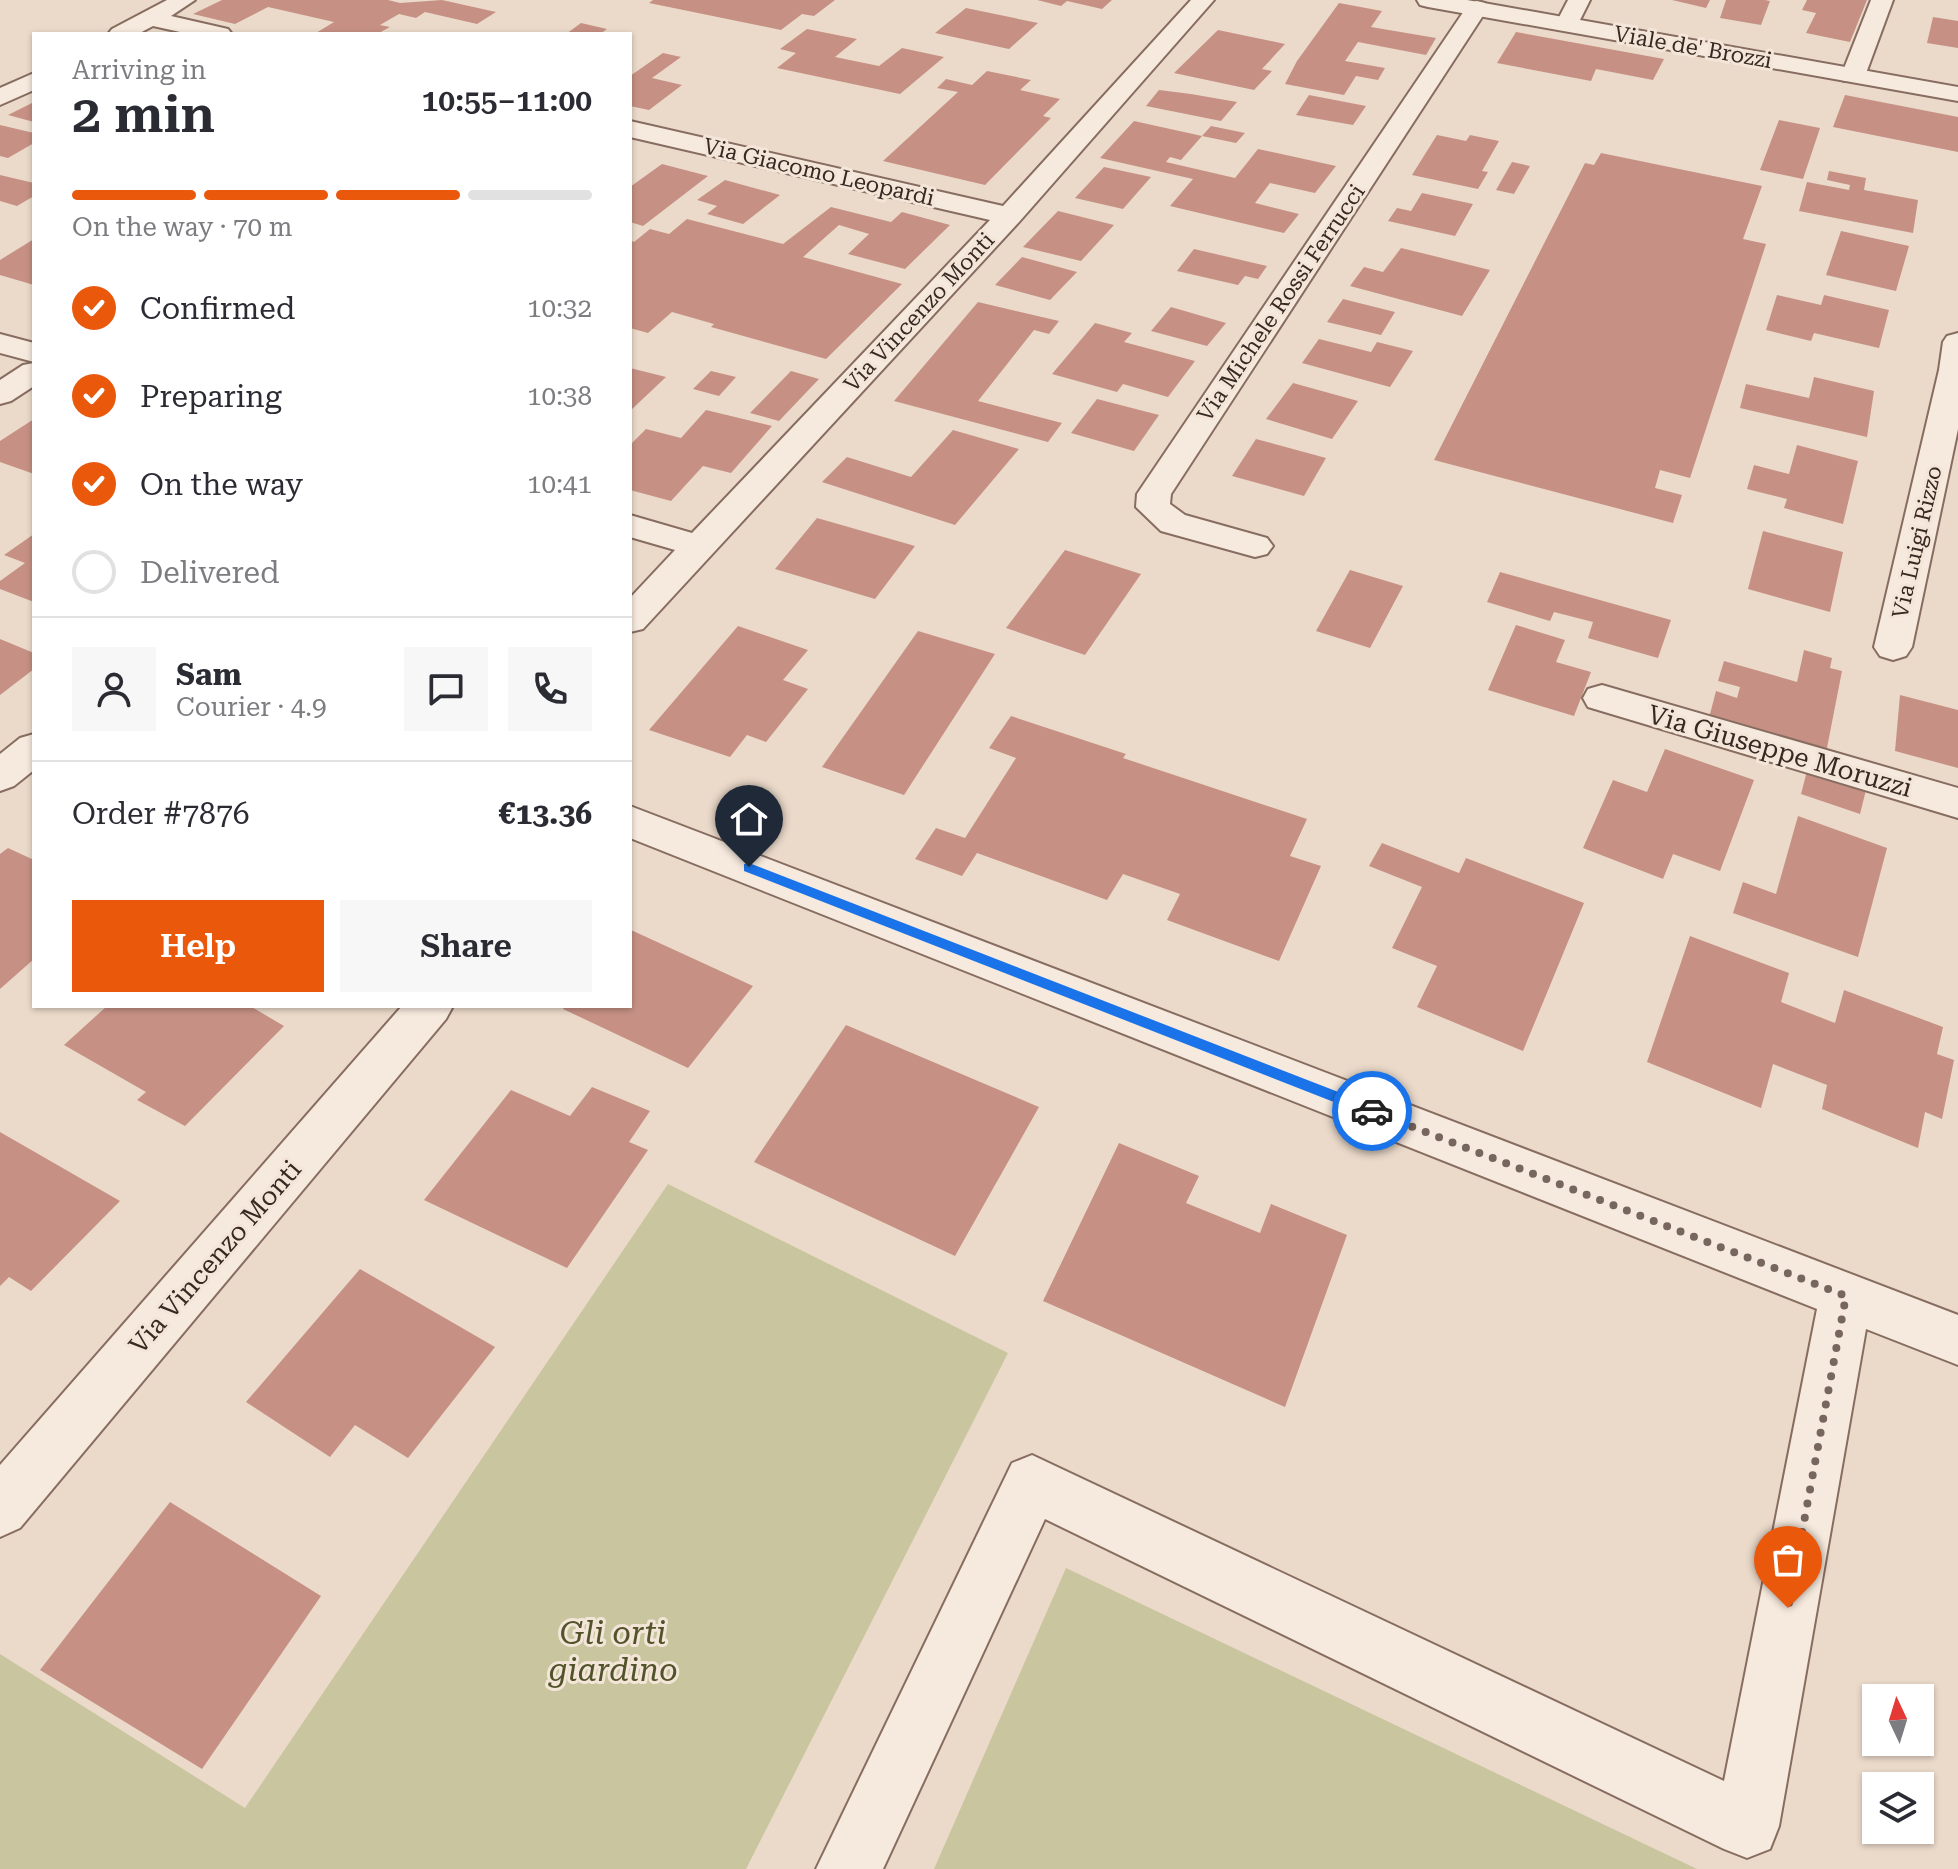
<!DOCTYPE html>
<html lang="en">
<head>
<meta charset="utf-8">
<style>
  body { margin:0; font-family:"Roboto Serif",serif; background:#f7f7f7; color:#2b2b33; height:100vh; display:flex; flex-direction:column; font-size:30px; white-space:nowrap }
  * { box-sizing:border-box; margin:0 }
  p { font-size:26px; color:#7c7c81 }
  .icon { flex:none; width:44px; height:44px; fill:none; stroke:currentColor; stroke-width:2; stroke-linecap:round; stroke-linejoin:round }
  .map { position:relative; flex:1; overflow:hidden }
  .details { position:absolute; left:32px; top:32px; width:600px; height:976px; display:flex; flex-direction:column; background:#fff; border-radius:0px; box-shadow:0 2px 6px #0004 }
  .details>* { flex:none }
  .needle { width:52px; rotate:356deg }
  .buttons { position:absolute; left:1862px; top:1684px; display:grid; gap:16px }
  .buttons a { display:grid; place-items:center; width:72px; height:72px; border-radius:0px; background:#fff; box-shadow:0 2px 6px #0004; font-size:40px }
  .pin { position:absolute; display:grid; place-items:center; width:68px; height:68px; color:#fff; margin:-82px -34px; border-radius:50% 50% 50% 0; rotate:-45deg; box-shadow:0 0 8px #0007 }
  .pin .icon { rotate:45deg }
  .courier { position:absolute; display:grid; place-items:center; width:80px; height:80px; margin:-40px; border:6px solid #1a73e8; border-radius:50%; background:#fff; color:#222; box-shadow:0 2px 10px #0007 }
  .head em { font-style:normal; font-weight:600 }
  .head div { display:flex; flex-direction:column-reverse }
  .head { display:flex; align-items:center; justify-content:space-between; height:136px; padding:0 40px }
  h1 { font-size:52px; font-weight:600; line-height:60px }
  .bar { display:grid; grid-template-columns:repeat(4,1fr); gap:12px 8px; align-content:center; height:96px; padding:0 40px }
  .bar i { height:10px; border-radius:6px; background:#e1e1e2 }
  .bar .selected { background:#ea580c }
  .bar p { grid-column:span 4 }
  .line { display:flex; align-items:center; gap:20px; padding:0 40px; border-top:2px solid #e1e1e2 }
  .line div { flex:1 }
  .round { display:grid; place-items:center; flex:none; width:84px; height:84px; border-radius:0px; background:#f7f7f7 }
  ol { padding:0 40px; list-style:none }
  li { display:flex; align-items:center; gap:24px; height:88px }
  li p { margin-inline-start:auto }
  li .icon { padding:8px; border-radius:50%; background:#ea580c; color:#fff; stroke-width:4 }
  li:last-child { color:#7c7c81 }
  li i { width:44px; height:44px; border:4px solid #e1e1e2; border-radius:50% }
  .cta { display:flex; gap:16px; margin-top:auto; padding:16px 40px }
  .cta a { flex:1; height:92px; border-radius:0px; background:#ea580c; color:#fff; font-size:32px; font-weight:600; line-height:92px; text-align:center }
  .cta a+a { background:#f7f7f7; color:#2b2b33 }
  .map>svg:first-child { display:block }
</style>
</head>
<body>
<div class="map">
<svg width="1958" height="1869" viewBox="0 0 1958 1869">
  <rect width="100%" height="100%" fill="#ebdaca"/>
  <g fill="#c9c59f">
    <path d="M668,1184L1008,1353L746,1869H0V1654L245,1808Z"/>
    <path d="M1066,1568L1697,1869H934Z"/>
  </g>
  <g fill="#c69184">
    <path d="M222,0H388L400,3L442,0L496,12L477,24L425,12L416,18L399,14L380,25L390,27L377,34L316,33L334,22L268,7L235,24L193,14Z"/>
    <path d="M653,0H835L814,16L802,14L781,30L649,3Z"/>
    <path d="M1037,0H1112L1102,9L1067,1L1061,6Z"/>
    <path d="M1672,0H1710L1706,8Z"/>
    <path d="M1726,0H1765L1770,1L1761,25L1720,18Z"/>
    <path d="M1807,0H1867L1850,42L1806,33L1816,13L1802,10Z"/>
    <path d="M1339,3L1382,11L1371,27L1436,38L1426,55L1358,42L1345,61L1385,68L1378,80L1356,76L1344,95L1285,84L1297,61Z"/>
    <path d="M966,8L1038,23L1009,49L935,33Z"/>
    <path d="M1933,17L1958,21V48L1927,43Z"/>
    <path d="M581,23L607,29L600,34H566Z"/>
    <path d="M807,29L857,39L835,57L879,66L902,48L944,57L900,94L777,68L796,53L780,49Z"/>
    <path d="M1218,30L1285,44L1262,69L1272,71L1254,90L1174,73Z"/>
    <path d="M1516,32L1664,59L1653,80L1596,69L1591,81L1497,63Z"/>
    <path d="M663,53L681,57L652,78L682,85L649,110L630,106V76Z"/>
    <path d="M987,71L1031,80L1020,90L1060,99L1043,116L1051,118L985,185L883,161L958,92L937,88L946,79L972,85Z"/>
    <path d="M1159,90L1191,94L1237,102L1221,121L1146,106Z"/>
    <path d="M1309,95L1366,106L1353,125L1296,115Z"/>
    <path d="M1845,95L1958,117V152L1833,127Z"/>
    <path d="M34,102V122L8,115Z"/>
    <path d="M1779,120L1820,128L1803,179L1760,170Z"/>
    <path d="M1134,121L1202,136L1181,160L1170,157L1166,162L1235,178L1258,149L1336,166L1315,193L1270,183L1255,203L1299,214L1284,233L1170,206L1193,179L1100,158Z"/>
    <path d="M0,125L34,133V143L8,158L0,156Z"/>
    <path d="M1211,126L1245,133L1236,143L1202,136Z"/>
    <path d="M1437,135L1466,141L1470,135L1499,141L1482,171L1488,172L1478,189L1412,175Z"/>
    <path d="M1601,153L1762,186L1743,239L1766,244L1690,478L1660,470L1655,488L1682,495L1673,523L1434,460L1585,163L1594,165Z"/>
    <path d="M1512,162L1530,166L1514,194L1496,190Z"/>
    <path d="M662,164L708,176L643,226L630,222V187Z"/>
    <path d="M1104,167L1151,177L1123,209L1075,198Z"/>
    <path d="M1829,171L1866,178L1864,190L1918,200L1913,233L1799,211L1807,182L1849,190L1850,185L1827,180Z"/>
    <path d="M0,175L34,183V196L17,206L0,201Z"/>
    <path d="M725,180L780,195L743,224L707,214L717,206L697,200Z"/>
    <path d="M1422,193L1473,204L1455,236L1388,221L1397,208L1411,211Z"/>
    <path d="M831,207L891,222L902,212L950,225L905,269L848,254L869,234L839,225L803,257L902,284L826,359L711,327L714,324L672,312L648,333L630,328V240L634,242L650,229L669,234L687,219L783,244Z"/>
    <path d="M1058,211L1114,225L1081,261L1023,247Z"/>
    <path d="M1841,231L1909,246L1896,291L1826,275Z"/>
    <path d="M34,239V285L0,275V260Z"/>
    <path d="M1401,248L1434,256L1490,270L1462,316L1350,286L1364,267L1383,272Z"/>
    <path d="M1194,249L1267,266L1258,279L1245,276L1238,285L1177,271Z"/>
    <path d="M1022,257L1077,272L1050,300L995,285Z"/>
    <path d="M1777,295L1821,305L1824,295L1889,310L1879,348L1814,333L1811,341L1766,330Z"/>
    <path d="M1343,299L1395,312L1381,335L1327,322Z"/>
    <path d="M978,302L1059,321L1049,334L1034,330L978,401L1062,423L1048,442L894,401Z"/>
    <path d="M1171,307L1226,323L1207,346L1151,331Z"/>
    <path d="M1095,323L1132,333L1124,342L1195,361L1168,397L1123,384L1117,392L1052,374Z"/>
    <path d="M1319,339L1371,352L1377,342L1413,351L1390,387L1302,363Z"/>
    <path d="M630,368L666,377L630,411Z"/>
    <path d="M711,371L736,377L719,396L693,389Z"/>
    <path d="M791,371L819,379L779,421L750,413Z"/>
    <path d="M1814,377L1874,391L1867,437L1740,408L1746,384L1809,398Z"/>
    <path d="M1293,383L1358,401L1332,439L1266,419Z"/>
    <path d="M1097,399L1159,415L1134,451L1071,433Z"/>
    <path d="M706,410L772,426L731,473L703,466L671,501L630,490V445L646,429L681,438Z"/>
    <path d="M34,419V474L0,462V441Z"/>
    <path d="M953,430L1019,449L955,525L822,482L847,457L911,477Z"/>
    <path d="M1256,439L1326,458L1304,496L1232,476Z"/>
    <path d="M1797,445L1858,461L1843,524L1784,508L1787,499L1747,489L1754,465L1789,474Z"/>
    <path d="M817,518L915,546L875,599L775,569Z"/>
    <path d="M1763,531L1843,552L1830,612L1748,589Z"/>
    <path d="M34,534V602L0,589V581L25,563L4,555Z"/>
    <path d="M1065,550L1141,574L1085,655L1006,628Z"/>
    <path d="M1350,570L1403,586L1370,648L1316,631Z"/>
    <path d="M1500,572L1671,620L1658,658L1588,638L1593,622L1554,612L1550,621L1487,602Z"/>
    <path d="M1516,625L1565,640L1556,662L1591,672L1574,716L1488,690Z"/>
    <path d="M738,626L808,650L783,680L808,689L766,742L747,735L730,757L649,730Z"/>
    <path d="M918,631L995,654L904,795L822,767Z"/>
    <path d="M0,639L34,653V669L0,695Z"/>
    <path d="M1804,650L1832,658L1830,668L1842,671L1826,753L1709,718L1716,691L1737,698L1740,687L1718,681L1724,661L1797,682Z"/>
    <path d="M1900,695L1958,710V768L1895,751Z"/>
    <path d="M1011,716L1126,754L1123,758L1307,819L1290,856L1321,866L1279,961L1167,920L1180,894L1123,874L1107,900L977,853L962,876L915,859L936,828L965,838L1016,758L989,748Z"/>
    <path d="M1665,749L1754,780L1720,871L1673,854L1663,879L1583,848L1613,780L1647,792Z"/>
    <path d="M1807,771L1866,790L1860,814L1801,794Z"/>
    <path d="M1798,816L1887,848L1858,957L1733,913L1743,882L1776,894Z"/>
    <path d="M1382,843L1459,873L1466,858L1584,903L1523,1051L1417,1007L1437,966L1392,948L1422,887L1369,866Z"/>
    <path d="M8,848L34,860V959L0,989V854Z"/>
    <path d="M631,930L753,986L688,1068L563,1009L565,1006H630Z"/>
    <path d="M1690,936L1789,973L1781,1002L1835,1023L1844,990L1943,1027L1937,1054L1954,1060L1942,1119L1925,1112L1918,1148L1822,1109L1827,1085L1773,1064L1761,1108L1647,1062Z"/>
    <path d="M107,1006H250L284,1026L185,1126L137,1100L146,1092L64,1045Z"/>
    <path d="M846,1025L1039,1107L955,1256L754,1162Z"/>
    <path d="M592,1087L650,1111L629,1142L648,1150L567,1268L424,1200L511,1090L570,1116Z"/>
    <path d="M0,1132L120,1201L31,1291L9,1277L0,1286Z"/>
    <path d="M1119,1143L1199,1176L1186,1203L1260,1233L1271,1204L1347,1235L1285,1407L1043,1301Z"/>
    <path d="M360,1269L495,1347L408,1458L355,1425L330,1457L246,1402Z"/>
    <path d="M170,1502L321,1596L202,1769L40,1670Z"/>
  </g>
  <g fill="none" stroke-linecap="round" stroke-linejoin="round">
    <defs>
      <g id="minor">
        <path d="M167,0H195L171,16L228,29L232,34H189L153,26L138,34H108L112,29Z"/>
        <path d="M1191,0H1214L1019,222L643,629L630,632V598L675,550L630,537V515L692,533L990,220L630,137V121L1003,206Z"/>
        <path d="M1568,0H1590L1575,30H1559L1555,25Z"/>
        <path d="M1871,0H1893L1865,76L1862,81H1844L1841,76Z"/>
        <path d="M1477,1L1485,3L1488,8L1171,494L1170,504L1185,515L1267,538L1273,546L1267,554L1255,557L1161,531L1136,507L1137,494L1466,8L1469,3Z"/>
        <path d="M34,73V90L0,105V88Z"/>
        <path d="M1958,333V429L1912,647L1906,656L1893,660L1880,656L1874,647L1939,370L1943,342L1947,336Z"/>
        <path d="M0,334L34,343V362L0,353Z"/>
        <path d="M34,363V386L11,401L0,404V380L23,365Z"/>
        <path d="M1602,685L1958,788V818L1588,707L1583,698L1588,689Z"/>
        <path d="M34,734V770L14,786L0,791V754L20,738Z"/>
        <path d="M630,806L1958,1315V1365L1866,1329L1779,1826L1770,1849L1747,1858L1724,1849L1045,1519L883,1869H816L1012,1463L1032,1455L1724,1781L1817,1309L630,838Z"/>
        <path d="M402,1006H453L446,1019L20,1528L0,1537V1465Z"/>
      </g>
      <path id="tertiary" d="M1417,0H1467L1958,87V101L1428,7L1420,5Z"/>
    </defs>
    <use href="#minor" stroke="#876c60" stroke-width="4"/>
    <use href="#tertiary" stroke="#876c60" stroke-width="4"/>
    <use href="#minor" fill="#f6e9dd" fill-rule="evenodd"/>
    <use href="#tertiary" fill="#f6e9dd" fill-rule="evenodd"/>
  </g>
  <path fill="#1a73e8" d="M749,863L1377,1107L1379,1111L1372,1117L1367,1115L744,871V864Z"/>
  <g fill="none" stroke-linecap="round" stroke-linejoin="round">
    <path stroke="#77665d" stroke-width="8" stroke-dasharray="0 14.4" d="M1372,1111L1846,1296L1788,1608"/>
  </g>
  <g text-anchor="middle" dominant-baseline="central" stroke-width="6" stroke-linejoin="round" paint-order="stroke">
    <g font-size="22" fill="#382822" stroke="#f3e6d9">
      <text transform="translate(1693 47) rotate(10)">Viale de' Brozzi</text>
      <text transform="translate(819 172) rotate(13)">Via Giacomo Leopardi</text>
      <text transform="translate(1281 303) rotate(-56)">Via Michele Rossi Ferrucci</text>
      <text transform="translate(919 312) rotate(-47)">Via Vincenzo Monti</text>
      <text transform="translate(1917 542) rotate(-77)">Via Luigi Rizzo</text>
    </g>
    <g font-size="26" fill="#382822" stroke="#f3e6d9">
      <text transform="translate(1780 751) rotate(16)">Via Giuseppe Moruzzi</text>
      <text transform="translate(215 1257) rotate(-49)">Via Vincenzo Monti</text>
    </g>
    <g font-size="32" font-style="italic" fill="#52532a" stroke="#f3e6d9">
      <text x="613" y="1633">Gli orti<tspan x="613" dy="37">giardino</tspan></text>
    </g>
  </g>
</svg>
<div class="buttons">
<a><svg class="needle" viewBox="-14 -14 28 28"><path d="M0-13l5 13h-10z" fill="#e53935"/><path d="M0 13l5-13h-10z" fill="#7c7c81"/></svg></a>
<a><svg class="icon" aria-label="layers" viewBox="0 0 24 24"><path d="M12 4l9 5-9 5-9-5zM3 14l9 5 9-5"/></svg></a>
</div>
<div class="pin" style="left:1788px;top:1608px;background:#ea580c"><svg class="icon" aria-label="bag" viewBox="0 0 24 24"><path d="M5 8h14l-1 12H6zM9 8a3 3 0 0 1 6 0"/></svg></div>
<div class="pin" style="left:749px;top:867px;background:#1f2937"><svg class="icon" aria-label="home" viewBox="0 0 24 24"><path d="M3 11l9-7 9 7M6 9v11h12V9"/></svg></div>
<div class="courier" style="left:1372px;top:1111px"><svg class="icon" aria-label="car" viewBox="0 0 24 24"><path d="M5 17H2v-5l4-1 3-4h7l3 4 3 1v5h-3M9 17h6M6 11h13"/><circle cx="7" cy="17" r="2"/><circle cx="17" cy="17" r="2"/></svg></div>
<section class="details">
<div class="head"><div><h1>2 min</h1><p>Arriving in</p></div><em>10:55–11:00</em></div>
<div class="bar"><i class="selected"></i><i class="selected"></i><i class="selected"></i><i></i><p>On the way · 70 m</p></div>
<ol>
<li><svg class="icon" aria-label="check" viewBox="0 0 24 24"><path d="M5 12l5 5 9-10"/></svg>Confirmed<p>10:32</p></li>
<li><svg class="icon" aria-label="check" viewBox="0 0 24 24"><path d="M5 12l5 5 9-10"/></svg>Preparing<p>10:38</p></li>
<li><svg class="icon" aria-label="check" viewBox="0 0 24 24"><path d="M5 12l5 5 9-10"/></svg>On the way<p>10:41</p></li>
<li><i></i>Delivered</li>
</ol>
<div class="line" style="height:144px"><a class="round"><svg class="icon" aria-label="person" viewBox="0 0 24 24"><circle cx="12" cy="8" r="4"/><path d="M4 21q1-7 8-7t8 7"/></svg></a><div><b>Sam</b><p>Courier · 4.9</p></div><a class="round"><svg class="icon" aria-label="chat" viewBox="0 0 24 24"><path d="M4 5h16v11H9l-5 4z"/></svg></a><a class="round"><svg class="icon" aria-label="phone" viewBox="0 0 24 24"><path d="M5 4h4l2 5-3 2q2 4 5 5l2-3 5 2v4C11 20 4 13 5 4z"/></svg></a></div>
<div class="line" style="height:104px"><div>Order #7876</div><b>€13.36</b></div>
<div class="cta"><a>Help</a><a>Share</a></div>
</section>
</div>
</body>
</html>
